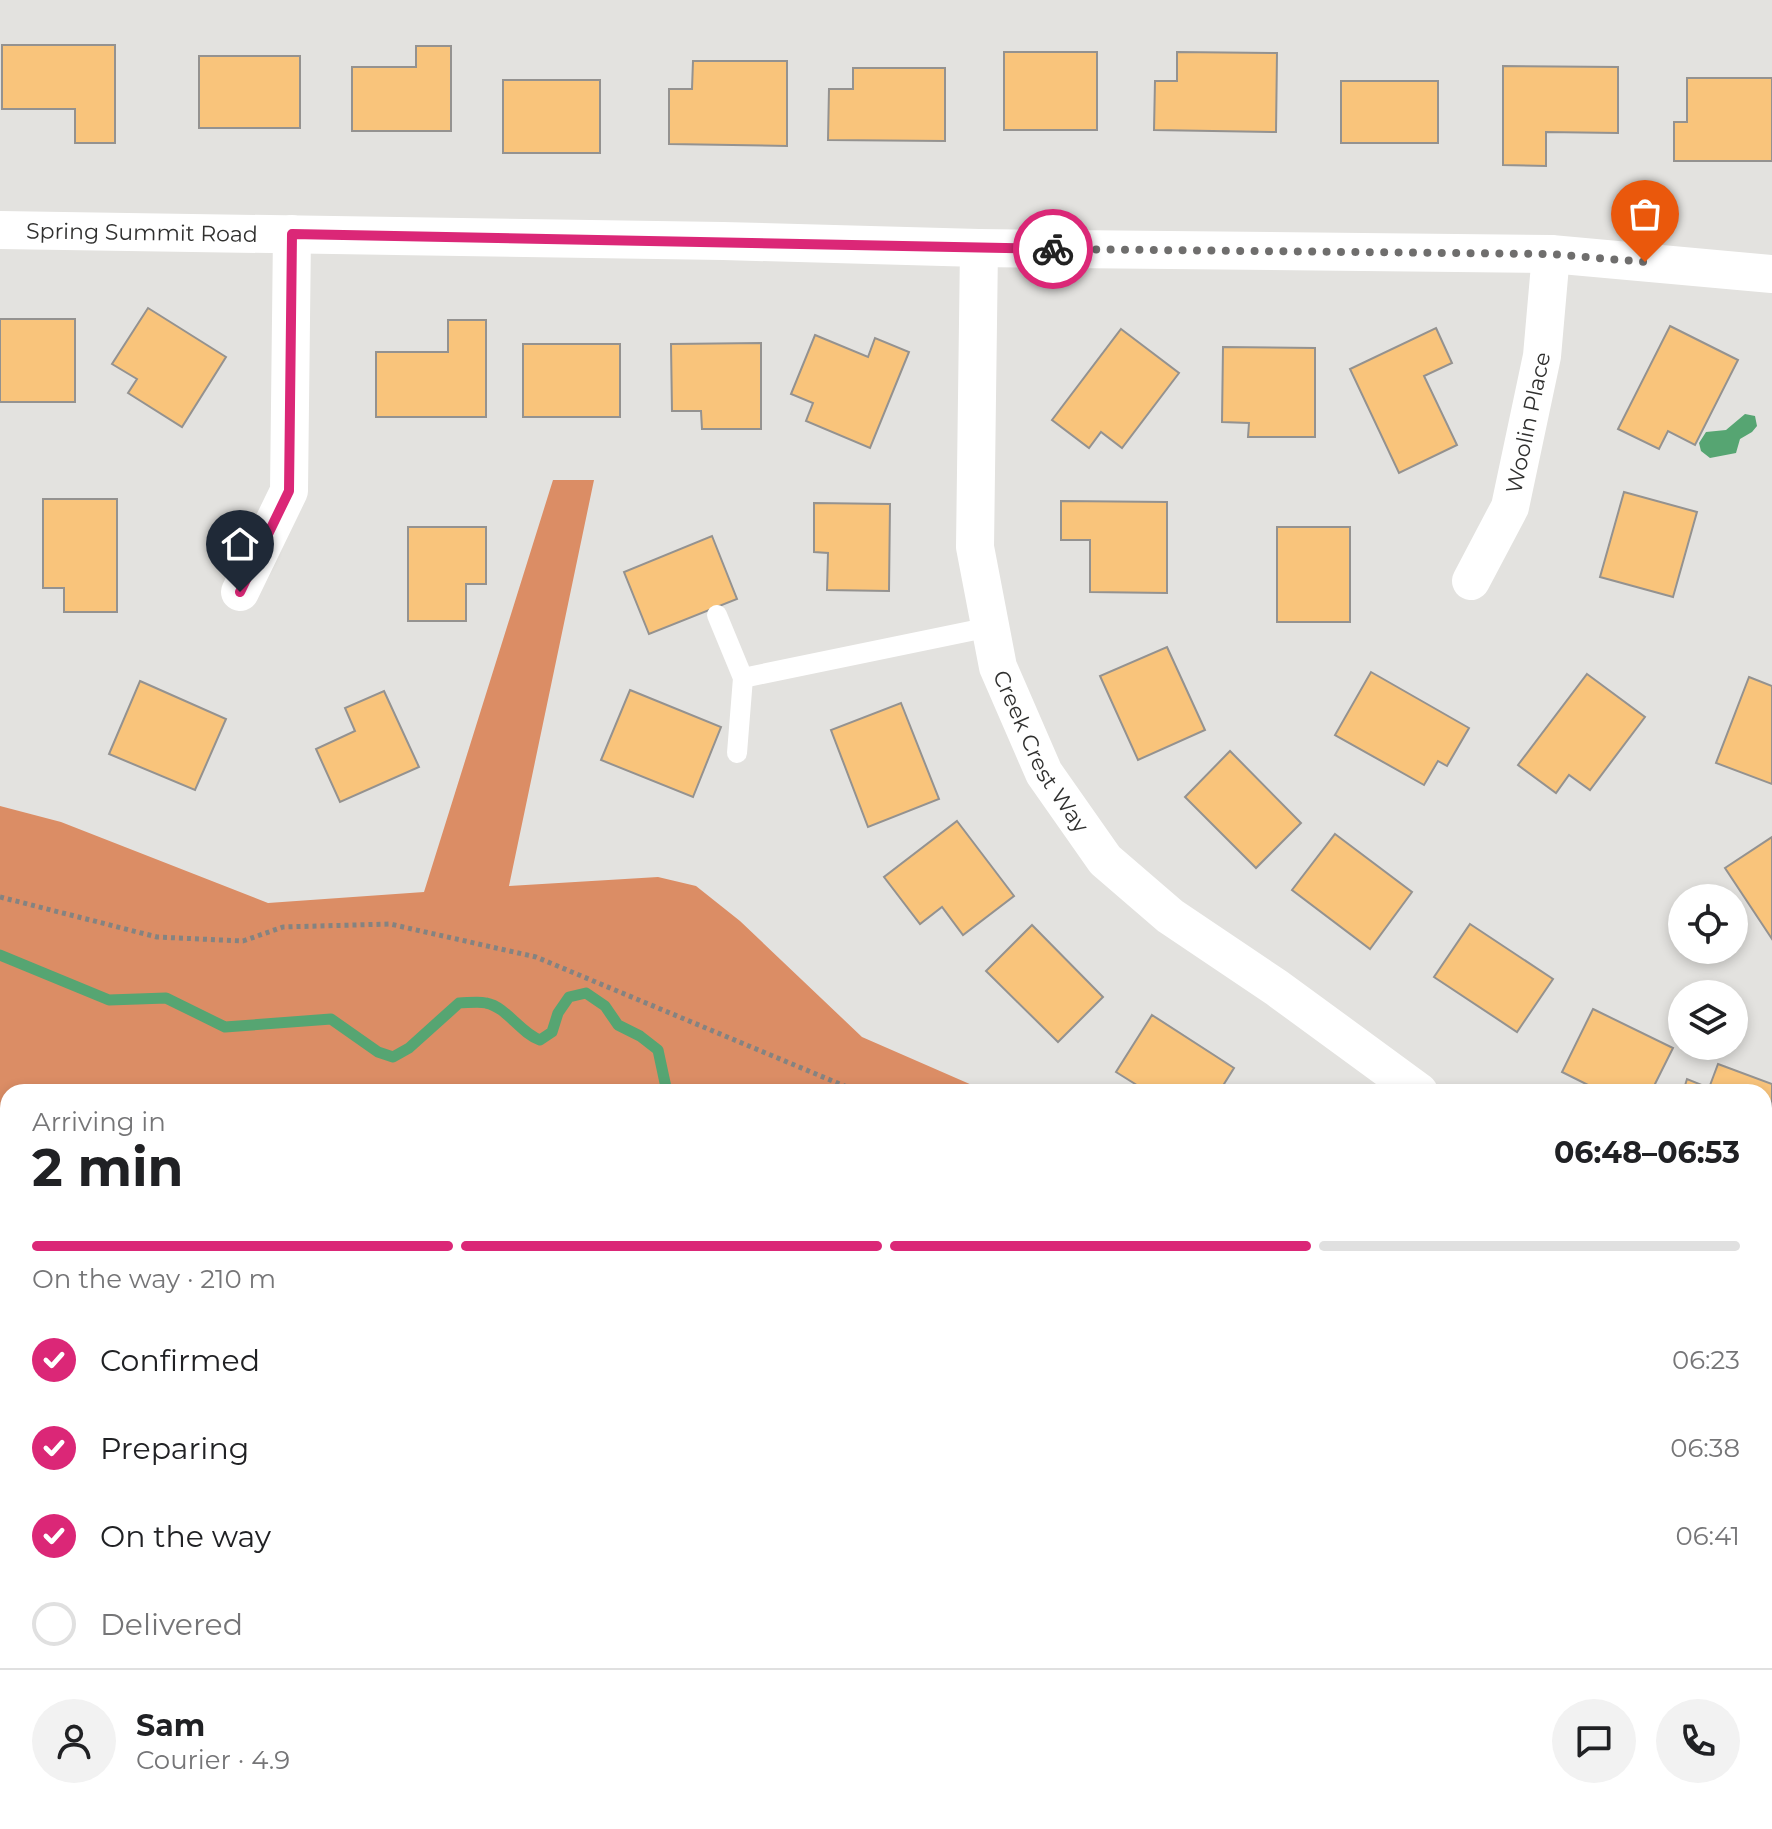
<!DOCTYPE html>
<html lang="en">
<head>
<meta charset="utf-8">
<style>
  body { margin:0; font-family:Montserrat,sans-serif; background:#f2f2f2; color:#202124; height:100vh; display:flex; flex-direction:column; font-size:30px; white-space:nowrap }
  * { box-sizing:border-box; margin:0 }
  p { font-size:26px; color:#757577 }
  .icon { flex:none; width:44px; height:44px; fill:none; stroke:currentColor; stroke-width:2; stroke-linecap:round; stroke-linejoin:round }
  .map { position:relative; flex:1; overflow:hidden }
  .side { position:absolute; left:0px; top:1084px; width:1772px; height:746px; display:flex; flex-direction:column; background:#fff; border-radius:24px 24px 0 0; box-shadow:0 4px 12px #0003 }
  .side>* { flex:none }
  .controls { position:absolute; left:1668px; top:884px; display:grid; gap:16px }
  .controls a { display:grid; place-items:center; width:80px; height:80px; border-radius:50%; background:#fff; box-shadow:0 4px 12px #0003; font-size:40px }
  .pin { position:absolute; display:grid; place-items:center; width:68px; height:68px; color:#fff; margin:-82px -34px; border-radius:50% 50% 50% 0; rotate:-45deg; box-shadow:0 0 8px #0007 }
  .pin .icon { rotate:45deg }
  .courier { position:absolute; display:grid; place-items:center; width:80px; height:80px; margin:-40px; border:6px solid #db2777; border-radius:50%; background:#fff; color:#222; box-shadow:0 2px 10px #0007 }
  .overview em { font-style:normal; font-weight:700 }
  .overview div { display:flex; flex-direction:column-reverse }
  .overview { display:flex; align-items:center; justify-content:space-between; height:136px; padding:0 32px }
  h1 { font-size:52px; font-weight:700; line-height:60px }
  .bar { display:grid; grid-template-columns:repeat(4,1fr); gap:12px 8px; align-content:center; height:96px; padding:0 32px }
  .bar i { height:10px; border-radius:6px; background:#e0e0e0 }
  .bar .active { background:#db2777 }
  .bar p { grid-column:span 4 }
  .line { display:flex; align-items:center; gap:20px; padding:0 32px; border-top:2px solid #e0e0e0 }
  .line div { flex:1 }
  .round { display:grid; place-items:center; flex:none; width:84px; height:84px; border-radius:42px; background:#f2f2f2 }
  ol { padding:0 32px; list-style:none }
  li { display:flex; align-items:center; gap:24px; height:88px }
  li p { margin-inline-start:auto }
  li .icon { padding:8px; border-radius:50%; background:#db2777; color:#fff; stroke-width:4 }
  li:last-child { color:#757577 }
  li i { width:44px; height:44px; border:4px solid #e0e0e0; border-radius:50% }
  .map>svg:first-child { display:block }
</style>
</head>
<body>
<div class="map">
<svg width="1772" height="1829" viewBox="0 0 1772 1829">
  <rect width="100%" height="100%" fill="#e3e2df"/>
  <g fill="#db8d65">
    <path d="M553,480H594L509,886L658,877L696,886L740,921L862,1037L988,1092H8V1318L0,1323V806L61,822L268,903L424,892Z"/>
    <path d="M1764,1538L1772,1540V1691L1764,1698Z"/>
    <path d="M390,1822H1129L1151,1829H397Z"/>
  </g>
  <path fill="#56a572" d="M1745,414L1755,416L1757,426L1752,432L1740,439L1736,453L1710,458L1701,451L1699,443L1706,432L1726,430Z"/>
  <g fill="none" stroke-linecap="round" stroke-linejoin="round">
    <g stroke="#56a572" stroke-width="11">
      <path d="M0,955L109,1000L166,998L225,1027L331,1019L378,1052L393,1057L409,1048L459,1003C467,1003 478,1001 486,1003C507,1007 520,1033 540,1040L552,1032L558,1013L569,997L586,993L605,1006L618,1025L640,1036L658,1050L667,1092"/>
      <path d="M0,1134L8,1139"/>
      <path d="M572,1822L577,1829"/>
    </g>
  </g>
  <g fill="#f9c47b" stroke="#949290" stroke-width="2">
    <path d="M2,45H115V143H75V109H2Z"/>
    <path d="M416,46H451V131H352V67H416Z"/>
    <rect x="1004" y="52" width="93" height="78"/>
    <path d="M1177,52L1277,53L1276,132L1154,130L1155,81H1177Z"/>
    <rect x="199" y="56" width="101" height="72"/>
    <path d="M693,61H787V146L669,144V89H692Z"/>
    <path d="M1503,66L1618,67V133L1546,132V166L1503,165Z"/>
    <path d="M853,68H945V141L828,140L829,89H853Z"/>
    <path d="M1687,78H1772V161H1674V122H1687Z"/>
    <rect x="503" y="80" width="97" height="73"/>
    <rect x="1341" y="81" width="97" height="62"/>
    <path d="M148,308L226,357L182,427L128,393L137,379L112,364Z"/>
    <rect x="0" y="319" width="75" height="83"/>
    <path d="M448,320H486V417H376V352H448Z"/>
    <path d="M1670,326L1738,360L1695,445L1668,431L1659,449L1618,429Z"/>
    <path d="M1436,328L1452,363L1424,376L1457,445L1399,473L1350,369Z"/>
    <path d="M1121,329L1179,373L1122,448L1101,432L1089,448L1052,420Z"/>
    <path d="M815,335L868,357L875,338L909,352L870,448L806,421L813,403L791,394Z"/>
    <path d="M761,343V429H702L701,411H672L671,344Z"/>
    <rect x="523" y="344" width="97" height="73"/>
    <path d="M1223,347L1315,348V437H1248L1249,423L1222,422Z"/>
    <path d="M1624,492L1697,512L1673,597L1600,577Z"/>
    <path d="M43,499H117V612H64V588H43Z"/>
    <path d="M1061,501L1167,502V593L1090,592V540H1061Z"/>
    <path d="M814,503L890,504L889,591L827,590L828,553L814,552Z"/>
    <path d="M408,527H486V584H466V621H408Z"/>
    <rect x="1277" y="527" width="73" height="95"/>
    <path d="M712,536L737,599L649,634L624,572Z"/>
    <path d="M1167,647L1205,730L1138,760L1100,676Z"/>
    <path d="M1371,672L1469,728L1447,766L1438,761L1424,785L1335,735Z"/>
    <path d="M1587,674L1645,717L1590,790L1569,775L1556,793L1518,765Z"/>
    <path d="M1749,677L1772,686V784L1716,763Z"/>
    <path d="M140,681L226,719L195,790L109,754Z"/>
    <path d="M630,690L721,727L693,797L601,760Z"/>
    <path d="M384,691L419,767L340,802L316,749L355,731L345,708Z"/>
    <path d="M901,703L939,799L868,827L831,730Z"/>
    <path d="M1230,751L1301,823L1256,868L1185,797Z"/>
    <path d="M957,821L1014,896L963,935L942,907L920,924L884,877Z"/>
    <path d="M1335,834L1412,892L1370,949L1292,890Z"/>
    <path d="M1772,837V939L1725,868Z"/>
    <path d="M1470,924L1553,979L1517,1032L1434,977Z"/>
    <path d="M1032,925L1103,997L1058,1042L986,971Z"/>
    <path d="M1593,1009L1673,1048L1651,1092H1602L1562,1072Z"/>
    <path d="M1152,1015L1234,1068L1219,1092H1148L1116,1072Z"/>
    <path d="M1718,1064L1772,1084V1162L1764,1159V1092H1683L1687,1079L1709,1088Z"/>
    <path d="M1764,1348L1772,1351V1437L1764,1435Z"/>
    <path d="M8,1579V1782L0,1788V1585Z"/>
    <path d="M41,1822H135L140,1829H32Z"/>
  </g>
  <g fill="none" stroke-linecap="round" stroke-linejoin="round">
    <g stroke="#848381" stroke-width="5" stroke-dasharray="4 4" stroke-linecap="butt">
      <path d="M0,897L157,937L243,941L283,927L390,924L536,957L859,1092"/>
      <path d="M0,1534L8,1546"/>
      <path d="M1764,1582L1772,1583"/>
      <path d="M154,1822L159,1829"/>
    </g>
    <g stroke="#fff" stroke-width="20">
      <path d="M717,615L743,678L737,753"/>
      <path d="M743,678L990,627"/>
      <path d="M0,1473L8,1483"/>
      <path d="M335,1822L340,1829"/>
    </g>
    <g stroke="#fff" stroke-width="38">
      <path id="s1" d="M0,230L723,241L979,248L1551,254L1772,274"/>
      <path id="s2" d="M979,248L975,547L998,667L1044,773L1105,860L1170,916L1277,988L1419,1092"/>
      <path id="s3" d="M1471,581L1510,507L1542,356L1551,254"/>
      <path d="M240,592L289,491L292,234"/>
      <path d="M1764,1264L1772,1266"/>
      <path d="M0,1365L8,1359"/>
      <path d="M1764,1762L1772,1756"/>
      <path d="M1318,1822L1336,1829"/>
      <path d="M1437,1822L1443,1829"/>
      <path d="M1670,1829L1680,1822"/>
    </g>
  </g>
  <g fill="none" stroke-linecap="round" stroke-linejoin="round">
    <path stroke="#6f6e6d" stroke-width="8" stroke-dasharray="0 14.4" d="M1053,249L1551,254L1645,262"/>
    <path stroke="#db2777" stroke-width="10" d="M240,592L289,491L292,234L1053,249"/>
  </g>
  <g text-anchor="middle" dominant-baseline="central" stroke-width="8" stroke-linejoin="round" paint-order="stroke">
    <g font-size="22" fill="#30302f" stroke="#f0efec">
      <text stroke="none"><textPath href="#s1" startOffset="142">Spring Summit Road</textPath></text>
      <text stroke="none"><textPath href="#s3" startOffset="170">Woolin Place</textPath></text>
      <text stroke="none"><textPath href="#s2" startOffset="516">Creek Crest Way</textPath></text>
    </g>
  </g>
</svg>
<div class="controls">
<a><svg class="icon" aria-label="locate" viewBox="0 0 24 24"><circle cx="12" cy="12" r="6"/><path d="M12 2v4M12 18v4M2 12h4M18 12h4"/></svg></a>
<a><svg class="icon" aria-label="layers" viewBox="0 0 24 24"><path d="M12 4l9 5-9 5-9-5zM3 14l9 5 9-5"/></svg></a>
</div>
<div class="pin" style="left:1645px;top:262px;background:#ea580c"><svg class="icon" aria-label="bag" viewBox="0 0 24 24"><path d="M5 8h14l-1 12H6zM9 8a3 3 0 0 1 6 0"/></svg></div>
<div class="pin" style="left:240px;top:592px;background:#1f2937"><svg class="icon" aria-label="home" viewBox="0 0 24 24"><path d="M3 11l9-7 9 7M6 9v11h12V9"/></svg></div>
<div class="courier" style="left:1053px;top:249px"><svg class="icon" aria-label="bike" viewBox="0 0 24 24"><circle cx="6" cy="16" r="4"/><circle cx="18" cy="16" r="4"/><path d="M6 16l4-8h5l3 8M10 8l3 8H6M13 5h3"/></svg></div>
<section class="side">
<div class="overview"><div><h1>2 min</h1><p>Arriving in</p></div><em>06:48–06:53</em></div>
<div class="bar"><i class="active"></i><i class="active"></i><i class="active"></i><i></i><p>On the way · 210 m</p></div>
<ol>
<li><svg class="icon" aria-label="check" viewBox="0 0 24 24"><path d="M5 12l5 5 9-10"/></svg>Confirmed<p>06:23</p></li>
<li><svg class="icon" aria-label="check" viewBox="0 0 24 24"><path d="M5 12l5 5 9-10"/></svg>Preparing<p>06:38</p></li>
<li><svg class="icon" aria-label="check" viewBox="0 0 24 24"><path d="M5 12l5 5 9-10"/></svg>On the way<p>06:41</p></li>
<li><i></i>Delivered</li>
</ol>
<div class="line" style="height:144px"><a class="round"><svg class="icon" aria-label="person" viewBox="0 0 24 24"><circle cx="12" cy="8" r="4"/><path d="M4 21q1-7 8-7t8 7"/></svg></a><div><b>Sam</b><p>Courier · 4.9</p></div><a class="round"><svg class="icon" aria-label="chat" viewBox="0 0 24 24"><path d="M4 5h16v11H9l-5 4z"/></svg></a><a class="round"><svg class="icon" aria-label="phone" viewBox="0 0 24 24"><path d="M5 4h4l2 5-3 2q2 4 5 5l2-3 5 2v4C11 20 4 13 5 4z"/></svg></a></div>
</section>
</div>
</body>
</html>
